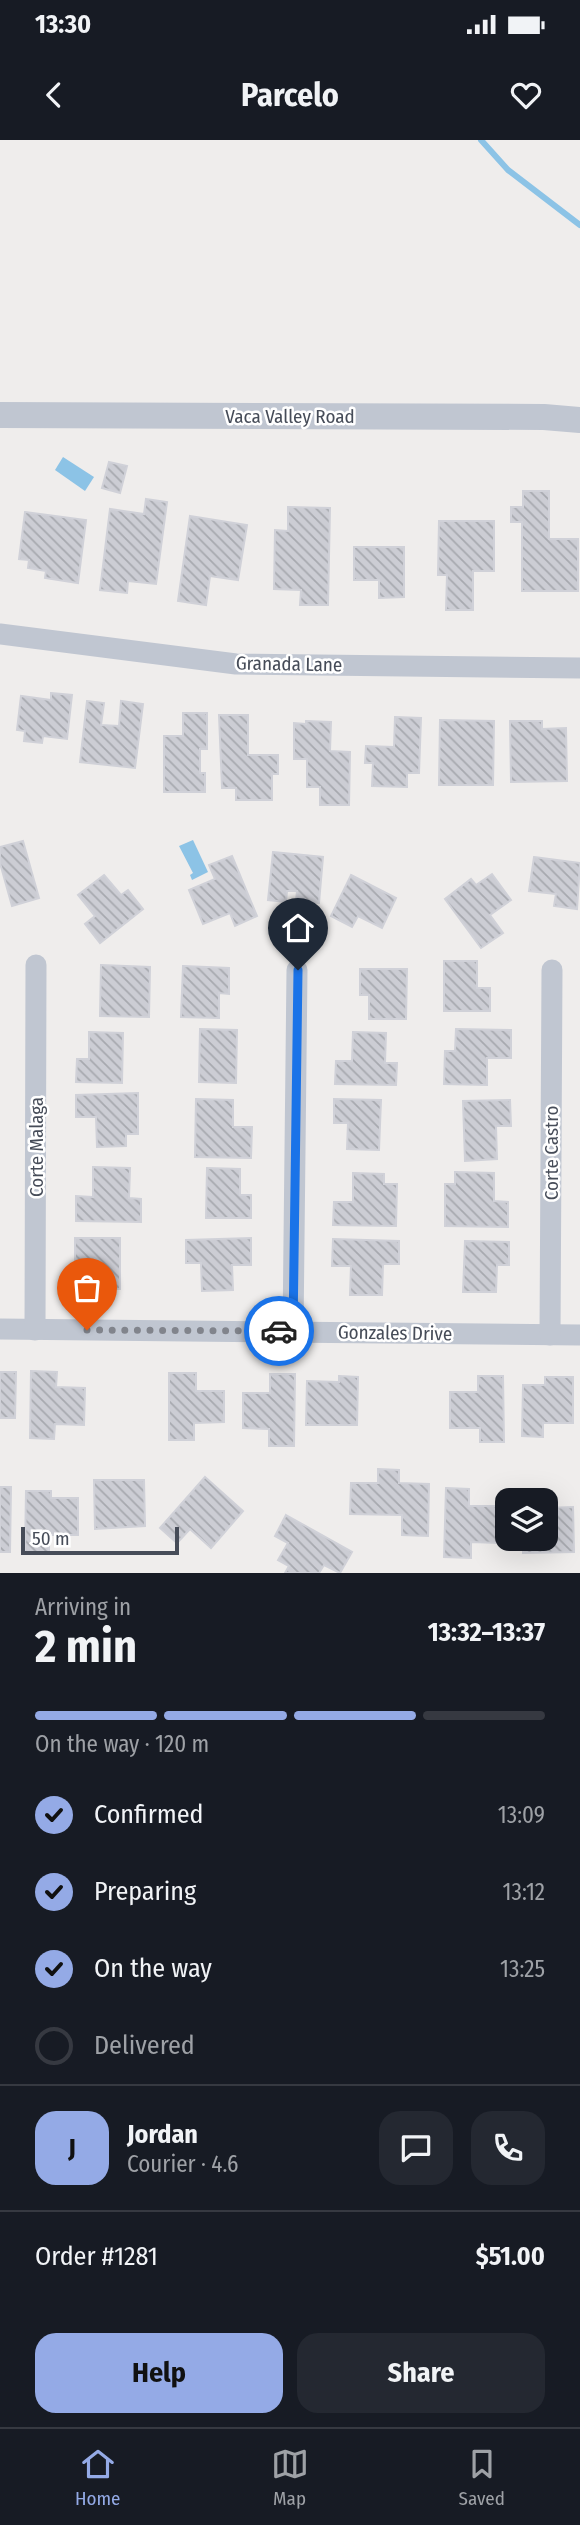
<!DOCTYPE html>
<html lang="en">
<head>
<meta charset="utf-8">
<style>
  body { margin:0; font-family:"Fira Sans Condensed",sans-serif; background:#242831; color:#f1f3f6; height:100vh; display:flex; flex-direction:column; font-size:26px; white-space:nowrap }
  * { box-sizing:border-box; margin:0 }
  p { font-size:23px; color:#9ea1a6 }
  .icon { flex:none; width:38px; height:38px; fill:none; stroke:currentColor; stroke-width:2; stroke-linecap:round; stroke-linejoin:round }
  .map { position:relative; height:1433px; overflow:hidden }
  .details { display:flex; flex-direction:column; background:#171b24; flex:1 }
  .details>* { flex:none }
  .tools { position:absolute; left:495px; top:1348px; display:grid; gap:14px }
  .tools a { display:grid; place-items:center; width:63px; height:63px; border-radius:14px; background:#171b24; box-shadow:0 7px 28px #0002; font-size:35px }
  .scale { position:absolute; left:21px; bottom:18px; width:158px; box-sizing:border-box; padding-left:7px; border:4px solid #464c58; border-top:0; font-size:19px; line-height:24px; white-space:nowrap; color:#464c58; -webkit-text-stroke:5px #fff; paint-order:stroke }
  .pin { position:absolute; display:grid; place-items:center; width:60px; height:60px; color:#fff; margin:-72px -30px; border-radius:50% 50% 50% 0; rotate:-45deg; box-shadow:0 0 7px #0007 }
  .pin .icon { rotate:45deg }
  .courier { position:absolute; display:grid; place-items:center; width:70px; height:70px; margin:-35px; border:5px solid #1a73e8; border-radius:50%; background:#fff; color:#222; box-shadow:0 2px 9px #0007 }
  .head em { font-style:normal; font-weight:700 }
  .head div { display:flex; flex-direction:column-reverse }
  .head { display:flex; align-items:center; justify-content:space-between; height:119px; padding:0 35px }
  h1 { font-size:46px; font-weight:700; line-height:52px }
  .bar { display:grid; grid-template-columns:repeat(4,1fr); gap:10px 7px; align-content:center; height:84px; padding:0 35px }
  .bar i { height:9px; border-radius:5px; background:#363941 }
  .bar .current { background:#94aae6 }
  .bar p { grid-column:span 4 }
  .line { display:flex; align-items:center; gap:18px; padding:0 35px; border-top:2px solid #363941 }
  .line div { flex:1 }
  .round { display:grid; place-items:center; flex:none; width:74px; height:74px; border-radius:21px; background:#242831 }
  ol { padding:0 35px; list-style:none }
  li { display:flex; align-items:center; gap:21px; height:77px }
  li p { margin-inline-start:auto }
  li .icon { padding:7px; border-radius:50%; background:#94aae6; color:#111; stroke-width:4 }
  li:last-child { color:#9ea1a6 }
  li i { width:38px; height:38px; border:4px solid #363941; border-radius:50% }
  .primary-button { display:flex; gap:14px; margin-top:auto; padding:14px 35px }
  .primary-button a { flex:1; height:80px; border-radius:21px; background:#94aae6; color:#111; font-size:28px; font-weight:700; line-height:80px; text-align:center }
  .primary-button a+a { background:#242831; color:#f1f3f6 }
  .status { display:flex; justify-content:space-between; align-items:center; height:49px; padding:0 35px; background:#171b24; direction:ltr }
  .status svg { height:19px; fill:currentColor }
  header { display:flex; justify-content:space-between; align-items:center; height:91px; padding:0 35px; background:#171b24; font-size:32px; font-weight:700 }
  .dock { display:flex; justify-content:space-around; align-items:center; height:98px; border-top:2px solid #363941; background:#171b24; font-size:19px; color:#9ea1a6 }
  .dock a { display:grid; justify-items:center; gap:4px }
  .dock .current { color:#94aae6 }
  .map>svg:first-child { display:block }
</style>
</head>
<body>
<div class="status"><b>13:30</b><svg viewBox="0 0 49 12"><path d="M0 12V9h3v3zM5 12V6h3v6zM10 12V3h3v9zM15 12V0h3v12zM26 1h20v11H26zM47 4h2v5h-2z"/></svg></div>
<header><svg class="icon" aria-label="back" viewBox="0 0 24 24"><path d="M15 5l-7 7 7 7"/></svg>Parcelo<svg class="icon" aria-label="heart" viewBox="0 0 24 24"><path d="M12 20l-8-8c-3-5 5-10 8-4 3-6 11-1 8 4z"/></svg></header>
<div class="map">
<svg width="580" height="1433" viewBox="0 0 580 1433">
  <defs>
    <pattern id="building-back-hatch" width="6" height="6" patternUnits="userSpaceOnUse" patternTransform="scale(1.75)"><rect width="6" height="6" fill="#cccdd4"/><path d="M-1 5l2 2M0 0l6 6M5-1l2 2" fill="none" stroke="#a7a9af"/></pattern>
  </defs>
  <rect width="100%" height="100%" fill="#efedec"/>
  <g fill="#8cc3e6">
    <path d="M63,317L94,337L85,351L55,330Z"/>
    <path d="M193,700L208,732L192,740L190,735L193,733L179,706Z"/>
  </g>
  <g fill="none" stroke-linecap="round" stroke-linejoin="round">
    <path stroke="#8cc3e6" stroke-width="6" d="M481,0L508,30L580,85"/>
  </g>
  <g fill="url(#building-back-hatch)" stroke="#d0d1d8" stroke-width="2">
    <path d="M109,322L127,326L120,353L102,348Z"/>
    <path d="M523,351H549V399H578V451H522V382H511V367H523Z"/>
    <path d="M146,359L167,362L156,444L128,441L127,453L100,450L110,369L144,374Z"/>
    <path d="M288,367L330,368L328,465H300L301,450L274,449L275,390L288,391Z"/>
    <path d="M25,372L86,380L78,443L45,438L46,431L28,428L29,420L19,419Z"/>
    <path d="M190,376L247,385L238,440L210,436L206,465L178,461Z"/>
    <path d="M439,381H494V431H473V470H446L447,435H438Z"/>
    <path d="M354,407H404V457L379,458V440H354Z"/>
    <path d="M51,553L72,555L67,599L43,596L42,603L24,601L25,591L17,590L21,556L51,560Z"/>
    <path d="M87,561L104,563L101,585L119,586L121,561L143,564L135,628L80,622Z"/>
    <path d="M183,573H207V609H200V633H205V652H164V596H183Z"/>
    <path d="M219,575H248V615H278V634H272V660H236V648H222Z"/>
    <path d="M395,577L421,578L419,633H407V647L372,646L373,623H365L366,606L394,607Z"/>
    <path d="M440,580L494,581L493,645H439Z"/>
    <path d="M306,581L331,582L330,611L350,612L349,665H320V647H307V619H294V583L306,584Z"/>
    <path d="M510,581H542V589L566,588L567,641L511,642Z"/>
    <path d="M23,701L39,758L12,766L0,723V707Z"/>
    <path d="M273,712L323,717L319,763L296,761L297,751H287L286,762L268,760Z"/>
    <path d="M232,716L257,776L235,786L230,773L203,784L189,750L215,739L209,725Z"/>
    <path d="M534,717L580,723L577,769L554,766L556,754L529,751Z"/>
    <path d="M492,734L511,760L490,775L503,793L481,808L445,759L471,739L476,745Z"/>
    <path d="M104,735L121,755L128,750L143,769L100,803L85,784L95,776L78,755Z"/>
    <path d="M351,735L396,758L382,788L358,776L352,787L331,776Z"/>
    <path d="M444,821H477V848H490V871H444Z"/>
    <path d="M101,825L150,827L149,877L100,876Z"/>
    <path d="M183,826L229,828V854L219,853V878L181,877Z"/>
    <path d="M360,829H407L406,879H369V855H360Z"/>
    <path d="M200,889L237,890L236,943L199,942Z"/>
    <path d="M456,889L511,890V918H487V945L444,944L445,911H455Z"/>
    <path d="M89,892L123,893L122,943L76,942L77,919H89Z"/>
    <path d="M353,892L386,893L385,923H397L396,945L335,944L336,921H352Z"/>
    <path d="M138,953V994H126V1006L97,1007L96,977H76V955Z"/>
    <path d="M196,959L233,960V987H252L251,1018L195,1017Z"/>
    <path d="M334,959L381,960L379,1010L347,1009L348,983H334Z"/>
    <path d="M510,960L511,986H496L497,1019L465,1021L463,961Z"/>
    <path d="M93,1027L130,1028L129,1058L141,1059V1082L76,1081V1056L93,1057Z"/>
    <path d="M207,1028L240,1029V1055H251V1078H206Z"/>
    <path d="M455,1032L494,1033V1061L508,1062V1087L445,1086V1044H455Z"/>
    <path d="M353,1033L384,1034V1044H397L396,1086L333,1085L334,1062H353Z"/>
    <path d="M75,1098H120V1149L87,1148V1121H75Z"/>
    <path d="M251,1098V1125H232L233,1150L202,1151L201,1123H186V1100Z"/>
    <path d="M333,1099L399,1101V1124H383L382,1155H350L351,1126H332Z"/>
    <path d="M465,1101L509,1102V1125H497L496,1152H463Z"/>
    <path d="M31,1231L57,1232L56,1247L85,1248L84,1285L55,1284L54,1299L30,1298Z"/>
    <path d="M0,1232H16L15,1278H0Z"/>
    <path d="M169,1233H196V1251H224V1282L194,1283V1300H169Z"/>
    <path d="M270,1234H295L294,1306H269V1289L243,1288V1253H270Z"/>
    <path d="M339,1236L358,1237L357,1285H306L307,1241L339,1242Z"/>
    <path d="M478,1236H503L504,1302H480V1288H450V1252H478Z"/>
    <path d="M545,1237H573V1283H543V1297L522,1296L523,1245H545Z"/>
    <path d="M378,1329L399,1330V1343L429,1344L428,1396L402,1395V1375L350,1374L351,1343H378Z"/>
    <path d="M205,1337L243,1371L211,1408L190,1389L177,1403L160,1388Z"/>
    <path d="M94,1340H144L145,1386L95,1389Z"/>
    <path d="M0,1347H11L10,1412H0Z"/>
    <path d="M446,1348L469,1349V1366H500V1403L471,1402V1418L444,1417Z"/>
    <path d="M26,1351H51V1358H78V1395H49V1412H25Z"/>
    <path d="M573,1367L574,1412L523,1413V1398H546V1368Z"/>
    <path d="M286,1375L352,1412L340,1433L324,1425L319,1433H285L289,1426L278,1420L288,1403L275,1396Z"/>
  </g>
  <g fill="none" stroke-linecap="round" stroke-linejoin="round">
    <g stroke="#c0c6d1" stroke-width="21">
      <path d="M0,494L236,524L580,528"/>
      <path d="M0,1189L580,1195"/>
      <path d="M35,1190L36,825"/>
      <path d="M293,1191L297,830"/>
      <path d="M550,1195L552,830"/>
    </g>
    <path stroke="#c0c6d1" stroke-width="26" d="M0,275L544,277L580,280"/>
  </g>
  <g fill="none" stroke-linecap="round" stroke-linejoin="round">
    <path stroke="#81848c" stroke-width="7" stroke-dasharray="0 12.6" d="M87,1190L279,1191"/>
    <path stroke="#1a73e8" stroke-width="9" d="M279,1191H293L298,830"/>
  </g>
  <g text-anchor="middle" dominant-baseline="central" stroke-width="5" stroke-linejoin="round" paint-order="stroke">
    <g font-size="19" fill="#464c58" stroke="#fff">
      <text x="290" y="276">Vaca Valley Road</text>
      <text transform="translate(289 524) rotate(1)">Granada Lane</text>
      <text transform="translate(36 1007) rotate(-90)">Corte Malaga</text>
      <text transform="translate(551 1013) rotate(-90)">Corte Castro</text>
      <text transform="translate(395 1193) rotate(1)">Gonzales Drive</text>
    </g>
  </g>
</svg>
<div class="tools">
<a><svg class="icon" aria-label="layers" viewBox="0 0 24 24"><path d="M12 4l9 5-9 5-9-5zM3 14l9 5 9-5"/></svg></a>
</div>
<div class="scale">50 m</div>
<div class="pin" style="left:87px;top:1190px;background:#ea580c"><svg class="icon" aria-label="bag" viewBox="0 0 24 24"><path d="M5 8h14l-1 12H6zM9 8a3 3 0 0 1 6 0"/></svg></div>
<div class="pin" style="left:298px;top:830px;background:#1f2937"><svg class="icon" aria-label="home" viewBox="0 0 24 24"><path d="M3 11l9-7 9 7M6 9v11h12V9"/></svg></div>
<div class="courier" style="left:279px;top:1191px"><svg class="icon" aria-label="car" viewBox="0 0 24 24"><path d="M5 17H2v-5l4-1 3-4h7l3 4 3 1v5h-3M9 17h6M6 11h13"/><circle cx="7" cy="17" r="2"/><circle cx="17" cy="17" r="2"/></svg></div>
</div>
<section class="details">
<div class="head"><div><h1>2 min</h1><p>Arriving in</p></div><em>13:32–13:37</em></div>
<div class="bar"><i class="current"></i><i class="current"></i><i class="current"></i><i></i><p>On the way · 120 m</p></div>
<ol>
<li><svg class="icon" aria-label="check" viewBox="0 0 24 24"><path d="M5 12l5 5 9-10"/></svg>Confirmed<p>13:09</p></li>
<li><svg class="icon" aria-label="check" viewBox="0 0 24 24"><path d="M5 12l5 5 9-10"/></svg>Preparing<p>13:12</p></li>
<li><svg class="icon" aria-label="check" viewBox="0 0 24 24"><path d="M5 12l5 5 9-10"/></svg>On the way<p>13:25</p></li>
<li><i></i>Delivered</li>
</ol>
<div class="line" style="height:126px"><b class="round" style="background:#94aae6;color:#111">J</b><div><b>Jordan</b><p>Courier · 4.6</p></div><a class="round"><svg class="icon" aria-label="chat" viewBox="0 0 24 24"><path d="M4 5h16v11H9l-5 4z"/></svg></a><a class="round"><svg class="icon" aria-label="phone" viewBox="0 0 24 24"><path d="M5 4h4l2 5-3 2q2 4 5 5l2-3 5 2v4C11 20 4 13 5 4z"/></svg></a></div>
<div class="line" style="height:91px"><div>Order #1281</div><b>$51.00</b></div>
<div class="primary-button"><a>Help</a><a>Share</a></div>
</section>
<nav class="dock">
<a class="current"><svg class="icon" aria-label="home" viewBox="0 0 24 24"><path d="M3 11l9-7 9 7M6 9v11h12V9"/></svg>Home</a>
<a><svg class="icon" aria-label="map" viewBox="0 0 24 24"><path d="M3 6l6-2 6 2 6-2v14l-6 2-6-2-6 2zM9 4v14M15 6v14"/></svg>Map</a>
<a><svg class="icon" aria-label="saved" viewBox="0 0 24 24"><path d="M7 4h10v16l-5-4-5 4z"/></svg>Saved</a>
</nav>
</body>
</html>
